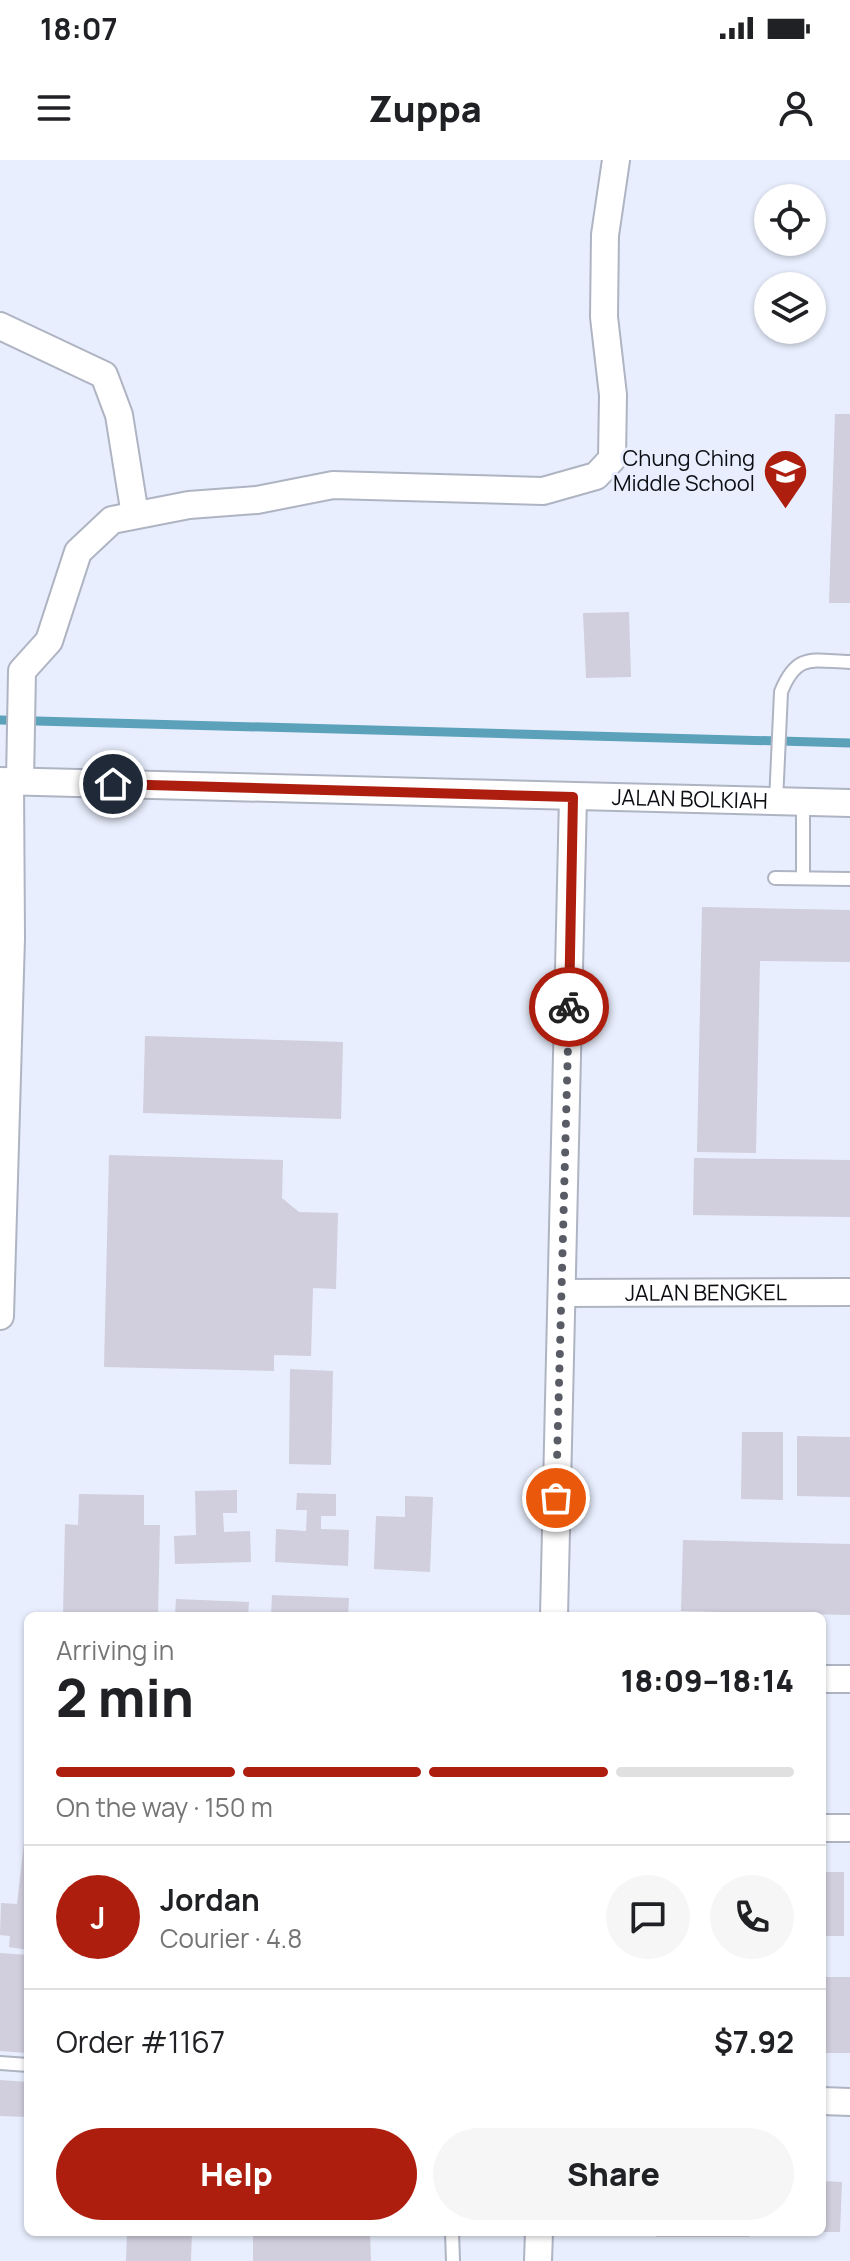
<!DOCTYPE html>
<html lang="en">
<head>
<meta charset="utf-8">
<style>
  body { margin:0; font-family:Manrope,sans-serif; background:#f6f6f6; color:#202124; height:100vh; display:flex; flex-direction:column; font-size:30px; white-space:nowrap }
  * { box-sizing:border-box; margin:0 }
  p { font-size:26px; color:#757577 }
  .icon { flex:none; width:44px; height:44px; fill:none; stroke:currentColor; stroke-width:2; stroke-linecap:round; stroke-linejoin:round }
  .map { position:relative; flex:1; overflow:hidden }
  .drawer { position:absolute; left:24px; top:1452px; width:802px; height:624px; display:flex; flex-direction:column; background:#fff; border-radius:12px; box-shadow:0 2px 6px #0004 }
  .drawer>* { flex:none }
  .tools { position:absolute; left:754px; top:24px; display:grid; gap:16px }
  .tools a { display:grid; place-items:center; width:72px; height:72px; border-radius:50%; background:#fff; box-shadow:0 2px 6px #0004; font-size:40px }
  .pin { position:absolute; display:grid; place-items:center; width:68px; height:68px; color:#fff; margin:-34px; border:4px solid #fff; border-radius:50%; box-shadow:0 2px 8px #0007 }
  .courier { position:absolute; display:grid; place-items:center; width:80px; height:80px; margin:-40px; border:6px solid #ad1e0e; border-radius:50%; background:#fff; color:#222; box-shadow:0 2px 10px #0007 }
  .summary em { font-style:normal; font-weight:800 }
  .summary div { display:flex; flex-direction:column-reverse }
  .summary { display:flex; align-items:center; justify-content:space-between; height:136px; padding:0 32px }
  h1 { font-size:52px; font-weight:800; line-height:60px }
  .bar { display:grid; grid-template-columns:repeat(4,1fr); gap:12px 8px; align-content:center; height:96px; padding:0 32px }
  .bar i { height:10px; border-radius:6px; background:#e0e0e0 }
  .bar .active { background:#ad1e0e }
  .bar p { grid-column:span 4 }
  .line { display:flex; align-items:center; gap:20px; padding:0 32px; border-top:2px solid #e0e0e0 }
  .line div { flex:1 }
  .round { display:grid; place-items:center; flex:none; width:84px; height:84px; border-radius:42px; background:#f6f6f6 }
  .button { display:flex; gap:16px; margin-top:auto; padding:16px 32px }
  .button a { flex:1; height:92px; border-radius:48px; background:#ad1e0e; color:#fff; font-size:32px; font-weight:800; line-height:92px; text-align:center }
  .button a+a { background:#f6f6f6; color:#202124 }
  .status { display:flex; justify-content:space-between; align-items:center; height:56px; padding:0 40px; background:#fff; direction:ltr }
  .status svg { height:22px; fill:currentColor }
  header { display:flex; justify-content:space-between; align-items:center; height:104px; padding:0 32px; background:#fff; font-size:36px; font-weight:800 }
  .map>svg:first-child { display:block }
</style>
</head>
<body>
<div class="status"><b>18:07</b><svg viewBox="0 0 49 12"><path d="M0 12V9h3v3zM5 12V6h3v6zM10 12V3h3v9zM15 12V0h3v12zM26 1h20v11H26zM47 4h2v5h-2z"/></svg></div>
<header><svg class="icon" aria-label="menu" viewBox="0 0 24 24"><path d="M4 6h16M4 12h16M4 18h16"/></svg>Zuppa<svg class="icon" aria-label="person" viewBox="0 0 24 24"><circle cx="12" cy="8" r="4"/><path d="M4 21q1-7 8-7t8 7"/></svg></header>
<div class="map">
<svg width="850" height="2101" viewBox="0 0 850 2101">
  <rect width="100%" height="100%" fill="#e8eefd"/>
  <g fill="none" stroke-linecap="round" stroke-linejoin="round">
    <path stroke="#5ba1ba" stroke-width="9" d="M0,560L850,583"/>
  </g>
  <g fill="#d1cedd">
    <path d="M835,254H850V443H829Z"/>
    <path d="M629,452L631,517L586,518L583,453Z"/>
    <path d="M702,747L850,750V802L760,801L756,993L697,992Z"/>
    <path d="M145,876L343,882L341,959L143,953Z"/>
    <path d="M109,995L283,1000L282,1038L299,1052L338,1053L336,1129L313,1128L311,1196L274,1195V1211L104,1207Z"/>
    <path d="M694,998L850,1000V1057L693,1055Z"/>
    <path d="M290,1209L333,1211L331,1305L289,1304Z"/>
    <path d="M742,1272H783V1340L741,1339Z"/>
    <path d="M797,1276L850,1277V1337L797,1336Z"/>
    <path d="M237,1330V1353H223L224,1372L250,1371L251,1402L175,1404L174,1376L196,1375L195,1331Z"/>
    <path d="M297,1333L336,1334V1356H321V1369L349,1370L348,1406L275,1402L276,1369L306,1371L307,1350H296Z"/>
    <path d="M79,1334L144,1335V1365H160L158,1456H63L65,1364L78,1365Z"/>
    <path d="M405,1336L433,1337L430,1412L374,1409L376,1356L405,1357Z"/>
    <path d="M683,1380L850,1384V1455L681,1451Z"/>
    <path d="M272,1435L349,1438L348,1456H271Z"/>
    <path d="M176,1439L249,1442L248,1456H175Z"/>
    <path d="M26,1665H28V1790L9,1787L10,1776L0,1775L1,1743L17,1744Z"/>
    <path d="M822,1712H844V1776H823Z"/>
    <path d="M0,1793L28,1795V1893L0,1891Z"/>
    <rect x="822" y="1817" width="28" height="76"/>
    <path d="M0,1920L28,1922V1957L0,1956Z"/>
    <path d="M822,2021L842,2022L840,2072H822Z"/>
    <path d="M127,2072H192L191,2101H126Z"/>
    <path d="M253,2072H370L371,2101H253Z"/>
    <rect x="656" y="2072" width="94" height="5"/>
  </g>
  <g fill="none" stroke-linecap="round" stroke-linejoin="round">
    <defs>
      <g id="service">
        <path d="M776,642L781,532C797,492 813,501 850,502"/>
        <path d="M775,718L850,719"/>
        <path d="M803,718V641"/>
        <path d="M0,1903L28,1905"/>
        <path d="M452,2072L453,2101"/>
      </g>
      <g id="minor">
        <path d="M0,166L104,215L119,255L135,355"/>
        <path id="s1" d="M0,621L850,643"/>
        <path d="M20,621L22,511L49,481L78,392L112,360L189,345L257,340L333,325L543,331L596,316L612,299L613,235L604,157L605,75L616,0"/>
        <path id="s2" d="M562,1133L850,1132"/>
        <path d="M0,1156L11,778L10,621"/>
        <path d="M554,1456L573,637"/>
        <path d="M822,1519H850"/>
        <path d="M822,1668H850"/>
        <path d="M822,1941L850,1942"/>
        <path d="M538,2101L539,2072"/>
      </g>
    </defs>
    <use href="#service" stroke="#afb4c3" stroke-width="16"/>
    <use href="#minor" stroke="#afb4c3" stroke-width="30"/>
    <use href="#service" stroke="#fff" stroke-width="12"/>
    <use href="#minor" stroke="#fff" stroke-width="26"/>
  </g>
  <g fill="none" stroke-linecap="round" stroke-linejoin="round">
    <path stroke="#595c65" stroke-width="8" stroke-dasharray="0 14.4" d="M556,1338L569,847"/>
    <path stroke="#ad1e0e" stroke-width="10" d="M113,624L573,637L569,847"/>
  </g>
  <defs>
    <symbol id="school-pin" viewBox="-11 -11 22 30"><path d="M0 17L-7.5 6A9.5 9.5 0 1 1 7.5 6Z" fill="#ad1e0e" stroke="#e8eefd"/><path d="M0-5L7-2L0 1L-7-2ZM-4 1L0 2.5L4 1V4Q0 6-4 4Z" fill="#fff"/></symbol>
  </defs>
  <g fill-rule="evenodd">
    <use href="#school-pin" x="760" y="286" width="51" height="69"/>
  </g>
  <g text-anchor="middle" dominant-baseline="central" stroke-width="6" stroke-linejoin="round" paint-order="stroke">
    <g font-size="22" fill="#0c0e13" stroke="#e8eefd" text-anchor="end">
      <text x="755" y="298">Chung Ching<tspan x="755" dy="25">Middle School</tspan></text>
    </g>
    <g font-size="22" fill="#0c0e13" stroke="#e8eefd">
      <text stroke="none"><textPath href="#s1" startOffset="690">JALAN BOLKIAH</textPath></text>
      <text stroke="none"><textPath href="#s2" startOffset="144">JALAN BENGKEL</textPath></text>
    </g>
  </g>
</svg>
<div class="tools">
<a><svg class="icon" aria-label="locate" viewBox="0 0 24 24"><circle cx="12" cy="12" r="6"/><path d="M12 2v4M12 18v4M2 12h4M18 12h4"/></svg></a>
<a><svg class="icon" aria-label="layers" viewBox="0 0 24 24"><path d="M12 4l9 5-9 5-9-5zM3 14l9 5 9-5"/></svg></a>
</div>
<div class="pin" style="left:556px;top:1338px;background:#ea580c"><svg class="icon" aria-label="bag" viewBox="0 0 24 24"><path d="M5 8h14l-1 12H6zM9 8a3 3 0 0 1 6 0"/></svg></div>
<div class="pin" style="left:113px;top:624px;background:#1f2937"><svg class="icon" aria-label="home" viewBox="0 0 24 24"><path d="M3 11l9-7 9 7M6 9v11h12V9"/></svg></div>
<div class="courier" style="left:569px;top:847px"><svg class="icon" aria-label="bike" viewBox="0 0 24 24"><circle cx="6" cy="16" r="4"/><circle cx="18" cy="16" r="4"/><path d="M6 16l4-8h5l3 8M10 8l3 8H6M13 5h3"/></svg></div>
<section class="drawer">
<div class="summary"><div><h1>2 min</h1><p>Arriving in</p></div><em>18:09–18:14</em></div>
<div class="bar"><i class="active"></i><i class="active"></i><i class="active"></i><i></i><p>On the way · 150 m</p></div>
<div class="line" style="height:144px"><b class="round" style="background:#ad1e0e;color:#fff">J</b><div><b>Jordan</b><p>Courier · 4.8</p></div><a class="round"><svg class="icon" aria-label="chat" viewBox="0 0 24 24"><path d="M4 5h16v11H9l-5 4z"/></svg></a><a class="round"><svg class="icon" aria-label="phone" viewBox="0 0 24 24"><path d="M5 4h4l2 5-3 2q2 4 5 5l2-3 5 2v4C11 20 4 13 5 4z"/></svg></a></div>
<div class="line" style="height:104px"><div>Order #1167</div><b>$7.92</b></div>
<div class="button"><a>Help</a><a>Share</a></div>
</section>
</div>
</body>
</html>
